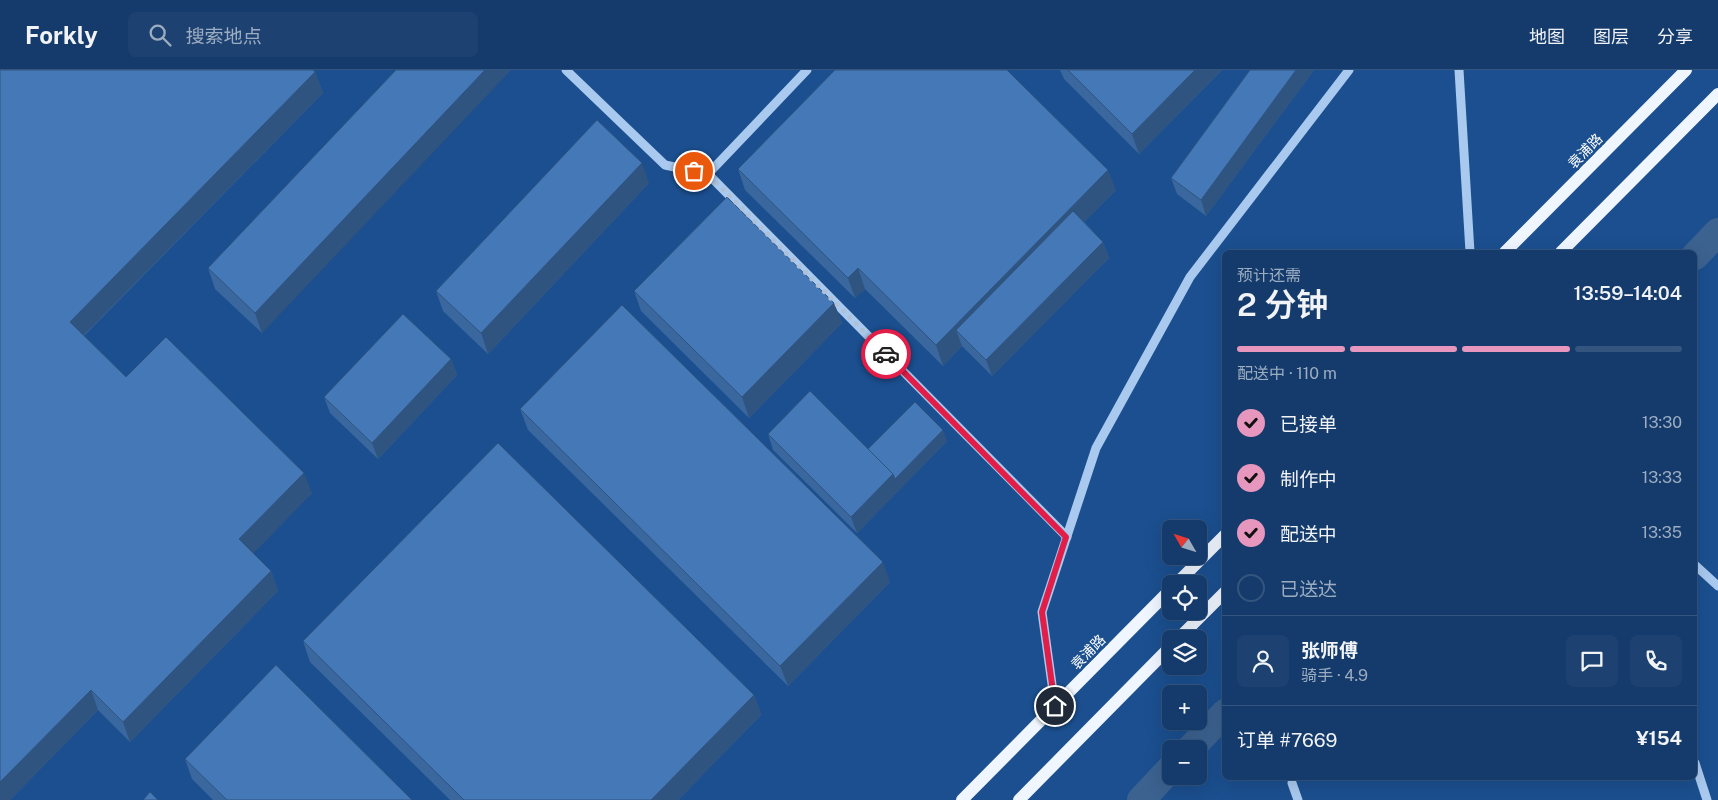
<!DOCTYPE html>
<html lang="zh">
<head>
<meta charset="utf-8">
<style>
  body { margin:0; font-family:"Public Sans","Noto Sans SC",sans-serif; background:#1d4271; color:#f1f3f6; height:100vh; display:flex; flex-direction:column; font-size:19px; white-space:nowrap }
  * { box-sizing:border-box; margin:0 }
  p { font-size:16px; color:#9dadc1 }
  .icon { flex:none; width:28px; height:28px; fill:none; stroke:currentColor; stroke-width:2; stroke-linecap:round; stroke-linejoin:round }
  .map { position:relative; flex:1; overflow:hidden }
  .details { position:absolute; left:1222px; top:180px; width:475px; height:530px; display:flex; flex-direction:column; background:#143b6b; border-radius:8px; box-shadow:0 5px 20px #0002,0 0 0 1px #33557e }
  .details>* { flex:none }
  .needle { width:32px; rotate:309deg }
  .buttons { position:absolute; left:1162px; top:450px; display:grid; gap:10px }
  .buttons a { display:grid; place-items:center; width:45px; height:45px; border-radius:8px; background:#143b6b; box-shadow:0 5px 20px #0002,0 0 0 1px #33557e; font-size:25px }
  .pin { position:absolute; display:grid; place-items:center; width:42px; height:42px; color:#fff; margin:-21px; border:2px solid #fff; border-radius:50%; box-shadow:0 1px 5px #0007 }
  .courier { position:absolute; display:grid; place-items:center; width:50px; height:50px; margin:-25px; border:4px solid #e11d48; border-radius:50%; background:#fff; color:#222; box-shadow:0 1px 6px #0007 }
  .headline em { font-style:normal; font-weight:600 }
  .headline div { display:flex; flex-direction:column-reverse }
  .headline { display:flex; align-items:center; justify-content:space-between; height:85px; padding:0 15px }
  h1 { font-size:32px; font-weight:600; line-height:38px }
  .bar { display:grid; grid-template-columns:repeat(4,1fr); gap:8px 5px; align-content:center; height:60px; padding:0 15px }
  .bar i { height:6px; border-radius:4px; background:#33557e }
  .bar .active { background:#e797bd }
  .bar p { grid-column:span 4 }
  .line { display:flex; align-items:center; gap:12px; padding:0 15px; border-top:1px solid #33557e }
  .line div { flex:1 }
  .round { display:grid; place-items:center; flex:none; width:52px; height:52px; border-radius:8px; background:#1d4271 }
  ol { padding:0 15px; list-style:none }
  li { display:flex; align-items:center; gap:15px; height:55px }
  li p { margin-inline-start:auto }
  li .icon { padding:5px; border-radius:50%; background:#e797bd; color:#111; stroke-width:4 }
  li:last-child { color:#9dadc1 }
  li i { width:28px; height:28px; border:2px solid #33557e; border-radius:50% }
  header { display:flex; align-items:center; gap:30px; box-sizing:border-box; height:70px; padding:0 25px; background:#143b6b; border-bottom:1px solid #33557e }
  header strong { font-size:24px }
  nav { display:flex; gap:28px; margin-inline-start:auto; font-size:18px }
  .search { width:350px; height:45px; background:#1d4271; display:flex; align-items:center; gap:12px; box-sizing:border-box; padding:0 18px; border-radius:8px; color:#9dadc1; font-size:19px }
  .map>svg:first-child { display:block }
</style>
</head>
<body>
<header>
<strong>Forkly</strong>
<div class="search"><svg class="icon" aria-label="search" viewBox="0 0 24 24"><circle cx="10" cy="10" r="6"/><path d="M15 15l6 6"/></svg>搜索地点</div>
<nav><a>地图</a><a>图层</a><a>分享</a></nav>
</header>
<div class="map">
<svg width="1718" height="730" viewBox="0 0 1718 730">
  <rect width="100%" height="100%" fill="#1b4f8f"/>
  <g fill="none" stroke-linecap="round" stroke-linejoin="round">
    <g stroke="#3c6290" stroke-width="28">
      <path d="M1695,186L1718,162"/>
      <path d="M1190,679L1225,643"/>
      <path d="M1141,730L1171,698"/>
    </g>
    <g stroke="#a9c9ee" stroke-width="9">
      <path d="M566,0L665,95L708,104L1067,467"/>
      <path d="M1459,0L1470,182"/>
      <path d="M708,104L807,0"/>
      <path d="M1695,495L1718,516"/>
      <path d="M1055,636L1042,542L1096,378L1190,207L1349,0"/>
      <path d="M1695,693L1707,730"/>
      <path d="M1292,713L1298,730"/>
    </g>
    <g stroke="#f0f6ff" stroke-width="12">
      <path d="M1505,182L1686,0"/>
      <path d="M1561,182L1718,24"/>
      <path d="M1176,514L1225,465"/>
      <path d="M1178,569L1225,522"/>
      <path d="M962,730L1171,519"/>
      <path d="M1019,730L1171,576"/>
    </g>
  </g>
  <g fill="#3a679d">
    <path d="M0,0L315,2L323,23L84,266L126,307L312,423L253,483L271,501L278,521L130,672L98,640L10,730H0Z"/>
    <path d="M396,0L262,263L215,219L208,198Z"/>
    <path d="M1060,0H1222L1139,84L1064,9Z"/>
    <path d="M1250,0H1314L1206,146L1177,124L1171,108Z"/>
    <path d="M738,99L1116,120L1084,152L1103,172L1109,188L992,306L962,276L943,296L865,219L855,228L745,120Z"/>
    <path d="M649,113L488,284L443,241L436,221Z"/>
    <path d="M634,221L834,233L842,253L749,348L641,241Z"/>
    <path d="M451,289L457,305L378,389L330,343L324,327Z"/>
    <path d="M520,339L890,512L788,616L528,360Z"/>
    <path d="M768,364L868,379L947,371L857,463L773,380Z"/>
    <path d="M303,571L754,625L761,645L678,730H450L310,592Z"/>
    <path d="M185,689L412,730H213L192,709Z"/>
  </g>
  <g fill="#305480">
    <path d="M485,0H511L262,263L255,243Z"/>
    <path d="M1195,0H1222L1139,84L1132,64Z"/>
    <path d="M1296,0H1314L1206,146L1201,130Z"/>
    <path d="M315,2L323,23L77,272L70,252Z"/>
    <path d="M642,93L649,113L488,284L481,263Z"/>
    <path d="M1108,100L1116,120L967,271L956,260L962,276L943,296L936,275Z"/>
    <path d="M1103,172L1109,188L992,306L986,290Z"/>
    <path d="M858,198L865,219L855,228L848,208Z"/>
    <path d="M834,233L842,253L749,348L742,327Z"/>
    <path d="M451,289L457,305L378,389L372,373Z"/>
    <path d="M943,360L947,371L857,463L851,447L893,404Z"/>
    <path d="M304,403L312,423L247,490L239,469Z"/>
    <path d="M883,492L890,512L788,616L780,596Z"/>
    <path d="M271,501L278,521L130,672L123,652Z"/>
    <path d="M91,620L98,640L10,730H0V712Z"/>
    <path d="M754,625L761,645L678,730H651Z"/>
  </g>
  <g fill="#4478b7" stroke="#305480">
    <path d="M0,0H313L315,2L70,252L126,307L166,267L304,403L239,469L271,501L123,652L91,620L0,712Z"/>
    <path d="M396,0H485L255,243L208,198Z"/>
    <path d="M835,0H1007L1108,100L936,275L858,198L848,208L738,99Z"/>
    <path d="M1068,0H1195L1132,64Z"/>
    <path d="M1250,0H1296L1201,130L1171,108Z"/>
    <path d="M597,50L642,93L481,263L436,221Z"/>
    <path d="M727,127L834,233L742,327L634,221Z"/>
    <path d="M1073,141L1103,172L986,290L956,260Z"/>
    <path d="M622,235L883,492L780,596L520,339Z"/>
    <path d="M403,244L451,289L372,373L324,327Z"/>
    <path d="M810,321L893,404L851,447L768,364Z"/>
    <path d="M915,332L943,360L895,409L893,404L868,379Z"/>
    <path d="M498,373L754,625L651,730H464L303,571Z"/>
    <path d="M276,595L412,730H227L185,689Z"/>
    <path d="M150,722L158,730H143Z"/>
  </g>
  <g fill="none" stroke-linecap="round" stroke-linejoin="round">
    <path stroke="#afc1d8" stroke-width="5" stroke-dasharray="0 9" d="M694,101L708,104L886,284"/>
    <path stroke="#e11d48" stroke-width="6" d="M886,284L1066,467L1042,542L1055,636"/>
  </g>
  <g text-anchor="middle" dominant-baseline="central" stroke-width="5" stroke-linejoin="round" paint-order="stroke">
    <g font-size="14" fill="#fff" stroke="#1b4f8f">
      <text transform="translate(1585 81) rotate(-45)">袁浦路</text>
      <text transform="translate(1088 582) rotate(-45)">袁浦路</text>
    </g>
  </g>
</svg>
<div class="buttons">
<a><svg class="needle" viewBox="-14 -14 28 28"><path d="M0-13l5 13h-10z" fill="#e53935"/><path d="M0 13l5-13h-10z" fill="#9dadc1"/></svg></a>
<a><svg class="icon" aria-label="locate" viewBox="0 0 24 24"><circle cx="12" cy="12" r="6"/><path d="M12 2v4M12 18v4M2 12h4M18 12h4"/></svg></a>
<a><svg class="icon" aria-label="layers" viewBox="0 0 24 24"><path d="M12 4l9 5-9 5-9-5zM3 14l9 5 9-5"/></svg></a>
<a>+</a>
<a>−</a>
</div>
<div class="pin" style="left:694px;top:101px;background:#ea580c"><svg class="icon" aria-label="bag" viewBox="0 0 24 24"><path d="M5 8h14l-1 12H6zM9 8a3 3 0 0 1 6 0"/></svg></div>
<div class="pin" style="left:1055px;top:636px;background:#1f2937"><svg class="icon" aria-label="home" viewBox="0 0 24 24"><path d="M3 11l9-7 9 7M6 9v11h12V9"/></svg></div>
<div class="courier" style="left:886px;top:284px"><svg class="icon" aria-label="car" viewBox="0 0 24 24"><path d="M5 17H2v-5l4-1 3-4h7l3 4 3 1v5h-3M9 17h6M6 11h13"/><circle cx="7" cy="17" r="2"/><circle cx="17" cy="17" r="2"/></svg></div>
<section class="details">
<div class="headline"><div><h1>2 分钟</h1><p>预计还需</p></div><em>13:59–14:04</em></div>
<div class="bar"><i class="active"></i><i class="active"></i><i class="active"></i><i></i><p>配送中 · 110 m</p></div>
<ol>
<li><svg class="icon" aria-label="check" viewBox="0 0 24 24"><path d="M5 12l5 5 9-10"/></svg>已接单<p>13:30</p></li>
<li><svg class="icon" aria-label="check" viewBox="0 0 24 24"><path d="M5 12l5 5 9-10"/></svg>制作中<p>13:33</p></li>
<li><svg class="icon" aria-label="check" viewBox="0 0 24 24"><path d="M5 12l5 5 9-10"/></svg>配送中<p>13:35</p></li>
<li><i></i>已送达</li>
</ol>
<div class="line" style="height:90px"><a class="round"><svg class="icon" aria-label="person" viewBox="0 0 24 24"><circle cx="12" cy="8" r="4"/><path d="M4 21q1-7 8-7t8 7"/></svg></a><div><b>张师傅</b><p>骑手 · 4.9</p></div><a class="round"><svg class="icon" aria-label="chat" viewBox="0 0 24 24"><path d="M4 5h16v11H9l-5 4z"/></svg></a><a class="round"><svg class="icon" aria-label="phone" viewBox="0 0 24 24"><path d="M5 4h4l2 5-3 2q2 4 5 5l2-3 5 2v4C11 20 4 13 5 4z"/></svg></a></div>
<div class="line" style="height:65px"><div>订单 #7669</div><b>¥154</b></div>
</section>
</div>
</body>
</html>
